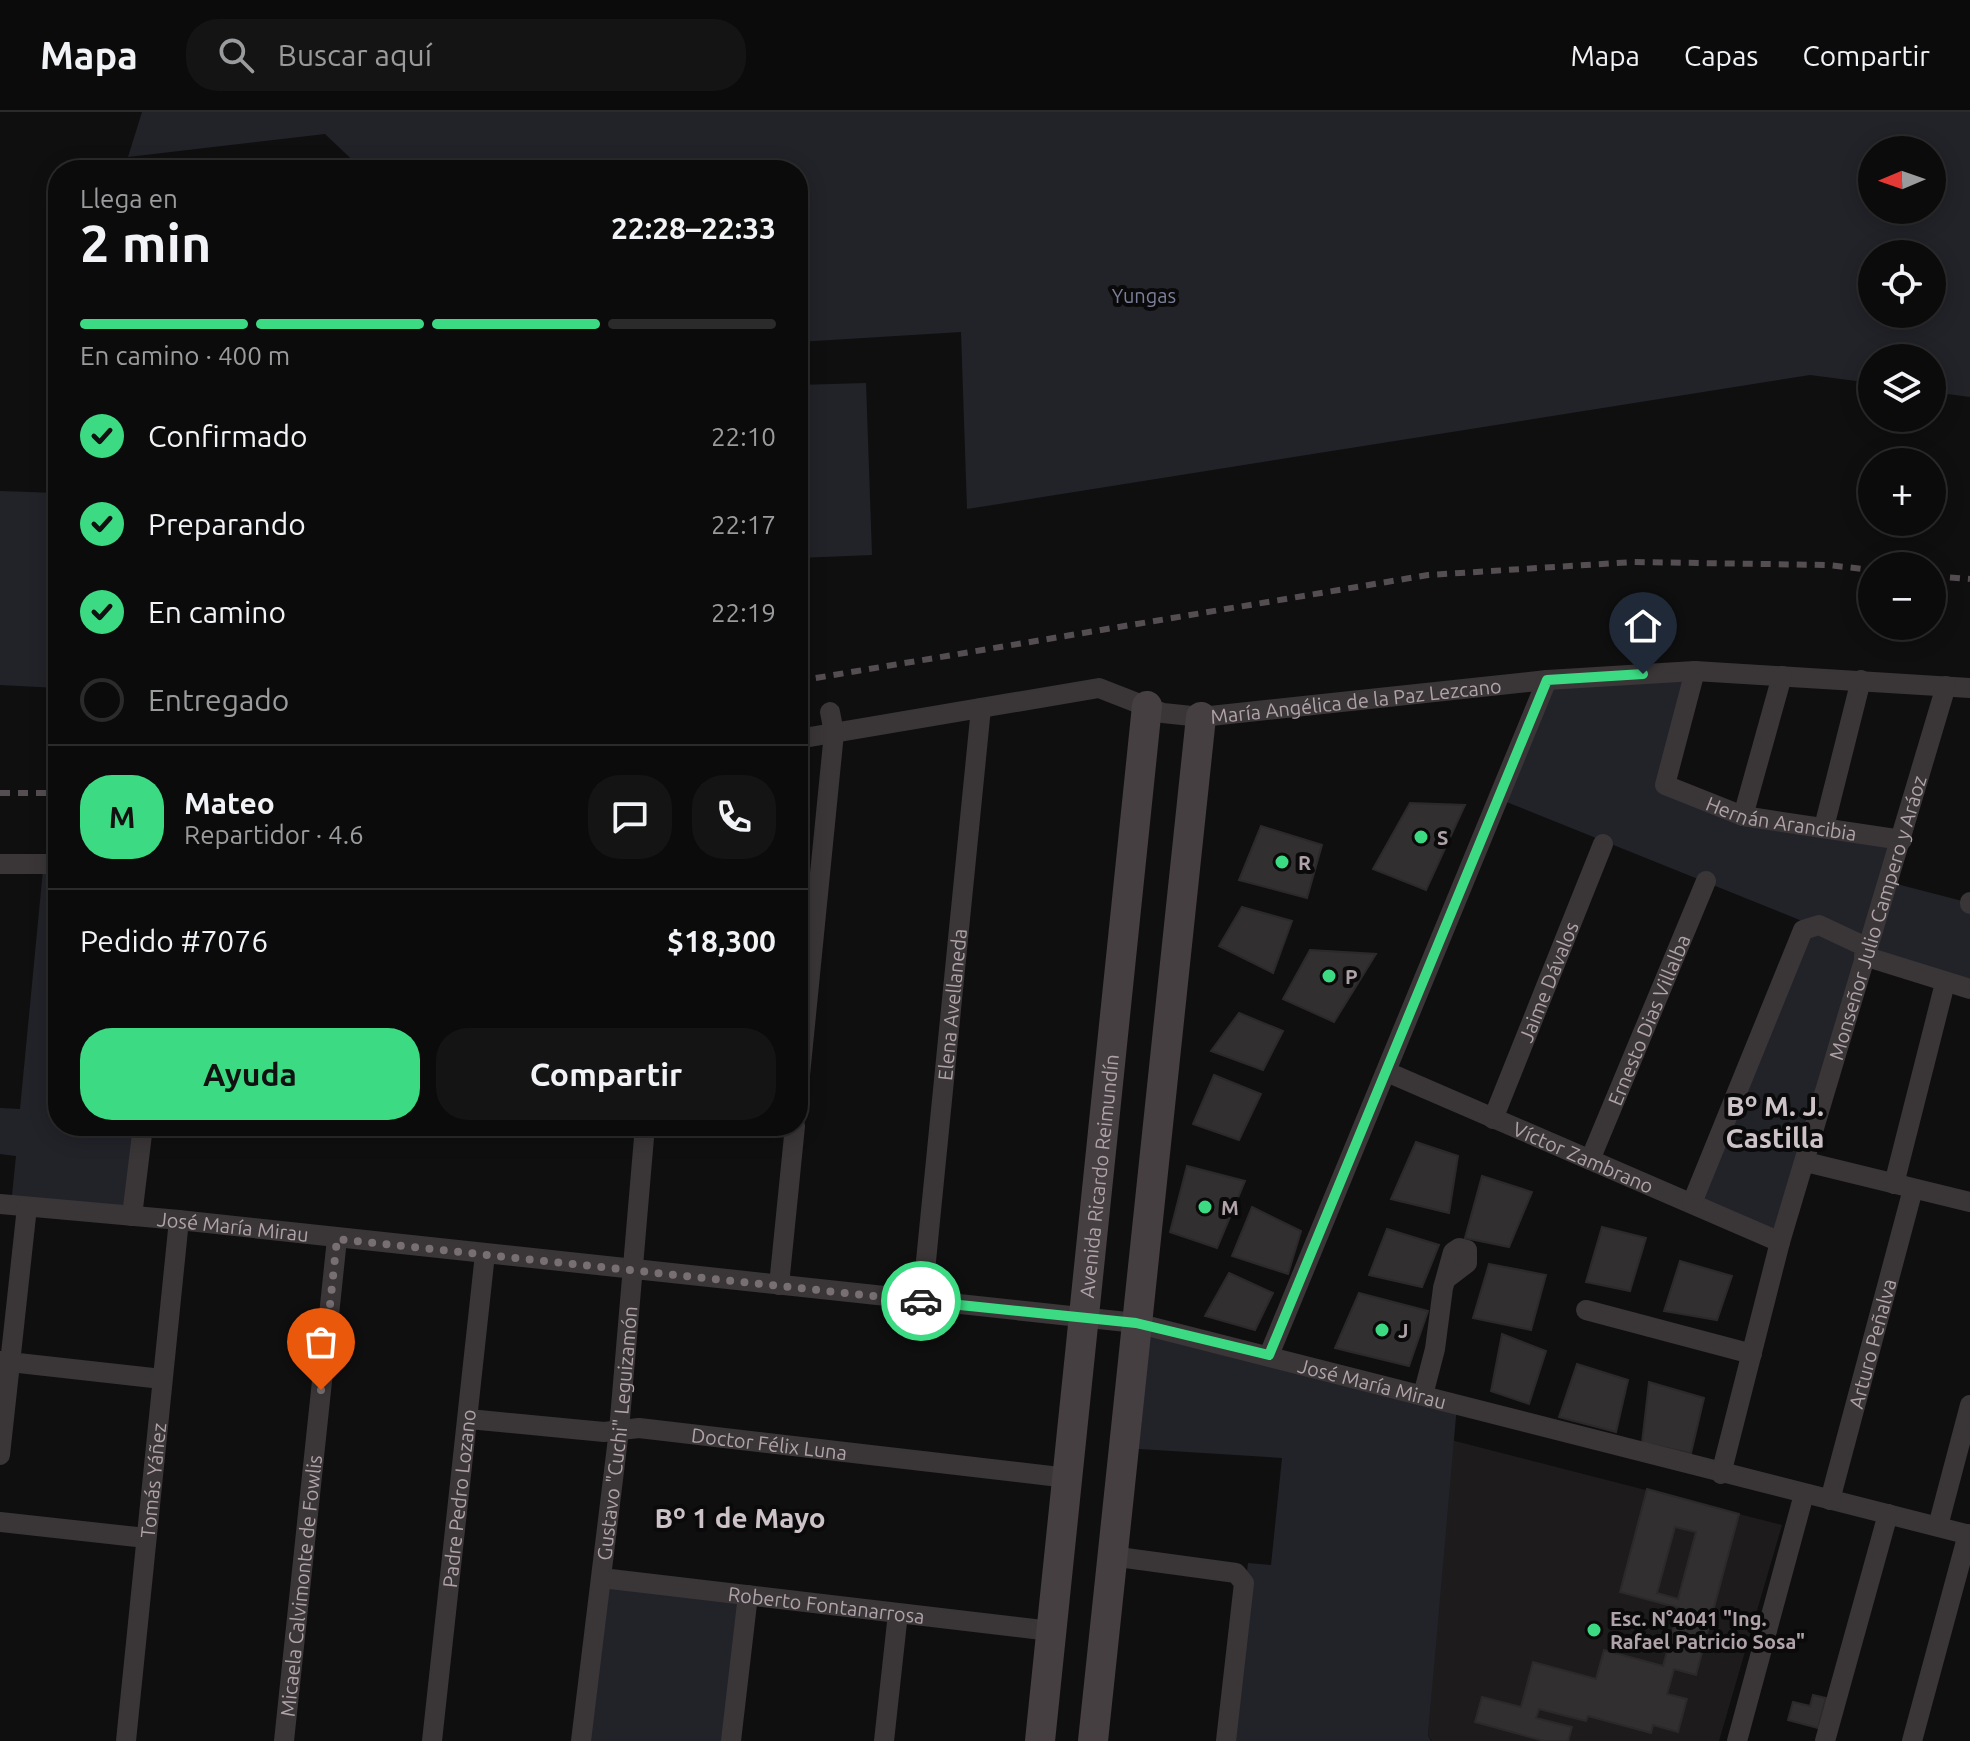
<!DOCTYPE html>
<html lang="es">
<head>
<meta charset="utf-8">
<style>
  body { margin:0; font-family:Ubuntu,sans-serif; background:#151414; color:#f1f3f6; height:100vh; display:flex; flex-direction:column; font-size:30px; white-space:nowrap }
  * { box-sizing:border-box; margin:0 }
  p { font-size:26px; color:#9a9b9d }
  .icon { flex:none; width:44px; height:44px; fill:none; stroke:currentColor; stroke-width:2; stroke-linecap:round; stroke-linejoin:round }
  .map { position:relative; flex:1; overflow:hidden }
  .details { position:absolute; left:48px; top:48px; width:760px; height:976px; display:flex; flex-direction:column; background:#0c0b0b; border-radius:32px; box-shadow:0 4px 20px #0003,0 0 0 2px #2c2b2c }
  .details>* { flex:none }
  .needle { width:52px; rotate:268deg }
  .fabs { position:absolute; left:1858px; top:24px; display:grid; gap:16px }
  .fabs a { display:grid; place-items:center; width:88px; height:88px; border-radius:50%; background:#0c0b0b; box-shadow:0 4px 20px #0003,0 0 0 2px #2c2b2c; font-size:40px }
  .pin { position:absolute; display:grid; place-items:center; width:68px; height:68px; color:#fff; margin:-82px -34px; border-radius:50% 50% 50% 0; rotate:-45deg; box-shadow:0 0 8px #0007 }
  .pin .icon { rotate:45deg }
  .courier { position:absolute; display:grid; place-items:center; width:80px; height:80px; margin:-40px; border:6px solid #3cdb83; border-radius:50%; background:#fff; color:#222; box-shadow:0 2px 10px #0007 }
  .overview em { font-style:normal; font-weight:600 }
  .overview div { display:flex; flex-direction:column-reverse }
  .overview { display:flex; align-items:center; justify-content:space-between; height:136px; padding:0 32px }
  h1 { font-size:52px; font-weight:600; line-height:60px }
  .bar { display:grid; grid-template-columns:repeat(4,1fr); gap:12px 8px; align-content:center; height:96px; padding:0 32px }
  .bar i { height:10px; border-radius:6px; background:#2c2b2c }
  .bar .active { background:#3cdb83 }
  .bar p { grid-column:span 4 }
  .line { display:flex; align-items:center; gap:20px; padding:0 32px; border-top:2px solid #2c2b2c }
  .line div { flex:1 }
  .round { display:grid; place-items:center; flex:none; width:84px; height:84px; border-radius:32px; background:#151414 }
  ol { padding:0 32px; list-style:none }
  li { display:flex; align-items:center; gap:24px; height:88px }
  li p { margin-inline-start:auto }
  li .icon { padding:8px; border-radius:50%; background:#3cdb83; color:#111; stroke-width:4 }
  li:last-child { color:#9a9b9d }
  li i { width:44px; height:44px; border:4px solid #2c2b2c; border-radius:50% }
  .button { display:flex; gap:16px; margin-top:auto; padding:16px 32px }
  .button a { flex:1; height:92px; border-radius:32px; background:#3cdb83; color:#111; font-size:32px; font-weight:600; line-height:92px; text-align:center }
  .button a+a { background:#151414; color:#f1f3f6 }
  header { display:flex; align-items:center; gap:48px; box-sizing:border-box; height:112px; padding:0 40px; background:#0c0b0b; border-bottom:2px solid #2c2b2c }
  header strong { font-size:38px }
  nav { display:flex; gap:44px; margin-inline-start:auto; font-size:28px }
  .search { width:560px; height:72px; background:#151414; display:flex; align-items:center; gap:20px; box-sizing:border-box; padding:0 28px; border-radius:32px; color:#9a9b9d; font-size:30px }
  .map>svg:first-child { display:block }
</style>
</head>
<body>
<header>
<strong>Mapa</strong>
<div class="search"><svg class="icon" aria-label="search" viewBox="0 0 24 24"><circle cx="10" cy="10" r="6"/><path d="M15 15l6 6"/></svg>Buscar aquí</div>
<nav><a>Mapa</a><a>Capas</a><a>Compartir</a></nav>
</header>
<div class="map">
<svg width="1970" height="1629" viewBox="0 0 1970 1629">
  <rect width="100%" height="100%" fill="#100f0f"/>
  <path fill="#1d1b1c" d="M1451,1328L1782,1413L1719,1629H1432L1428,1623Z"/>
  <g fill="#222329" fill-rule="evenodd">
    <path d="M142,0H1970V285L1932,280V246H1872V271L1810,263L967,397L961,220L798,230V58H363L325,22L128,45ZM1932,38V98H1872V38ZM1932,142V202H1872V142Z"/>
    <path d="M866,271L872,443L798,446V273Z"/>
    <path d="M0,379L58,381V576L0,573Z"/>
    <path d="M1695,559L1665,673L1743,704L1902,728L1889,770L1970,791V873L1864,844L1780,1130L1692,1091L1803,818L1817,815L1499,687L1547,568Z"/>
    <path d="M58,757V1014H140L132,1104L11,1093L16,1044L0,1042V996L20,997L43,758Z"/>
    <path d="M1136,1211L1457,1293L1428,1623L1431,1629H1226L1248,1451L1271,1453L1282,1346L1123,1336Z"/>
    <path d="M602,1466L748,1483L731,1629H581Z"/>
  </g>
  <g fill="#322f30" stroke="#2c292a" stroke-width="2" fill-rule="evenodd">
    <path d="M1410,691L1465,693L1426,778L1373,757Z"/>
    <path d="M1261,714L1322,733L1307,786L1239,768Z"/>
    <path d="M1242,795L1292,809L1273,861L1219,834Z"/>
    <path d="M1310,838L1376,842L1334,910L1283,887Z"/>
    <path d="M1239,901L1283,919L1263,958L1211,939Z"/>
    <path d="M1214,963L1261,982L1239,1028L1193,1012Z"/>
    <path d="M1416,1030L1458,1044L1449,1101L1391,1087Z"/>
    <path d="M1187,1054L1245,1069L1217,1136L1170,1120Z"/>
    <path d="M1482,1064L1532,1080L1509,1135L1465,1126Z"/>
    <path d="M1252,1095L1301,1119L1288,1162L1232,1144Z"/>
    <path d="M1602,1115L1646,1126L1630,1179L1586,1170Z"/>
    <path d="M1387,1117L1439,1133L1422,1175L1369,1163Z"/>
    <path d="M1680,1149L1732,1164L1717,1208L1664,1199Z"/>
    <path d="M1489,1152L1546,1163L1531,1218L1473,1206Z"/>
    <path d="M1229,1161L1273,1181L1255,1218L1205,1204Z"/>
    <path d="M1359,1181L1428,1199L1409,1254L1335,1236Z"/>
    <path d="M1502,1222L1546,1239L1529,1292L1491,1279Z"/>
    <path d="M1577,1252L1628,1268L1616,1320L1559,1305Z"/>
    <path d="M1649,1270L1704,1286L1691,1341L1642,1331Z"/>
    <path d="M1647,1377L1739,1402L1696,1563L1674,1557L1667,1582L1687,1587L1678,1620L1653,1613L1651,1621L1588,1604L1586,1609L1539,1597L1536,1606L1572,1615L1568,1629H1544L1475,1610L1482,1585L1521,1595L1533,1550L1596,1567L1604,1538L1663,1554L1679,1496L1620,1480ZM1675,1415L1696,1420L1678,1487L1657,1481Z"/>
    <path d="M1813,1583L1826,1586L1818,1616L1788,1608L1793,1590L1810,1594Z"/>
  </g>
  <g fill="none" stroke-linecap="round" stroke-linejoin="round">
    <g stroke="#3a3637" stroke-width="20">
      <path id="s1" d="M1695,559L1665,673L1743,704L1902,728"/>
      <path id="s2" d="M798,627L1099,576L1163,601L1201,605L1547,568L1695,559L1970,576"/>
      <path d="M1743,704L1782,564"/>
      <path d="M1824,715L1861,568"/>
      <path d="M0,752H58"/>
      <path d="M1970,792V790"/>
      <path d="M1864,844L1970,877"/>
      <path id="s3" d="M1387,960L1780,1130"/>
      <path d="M798,983L834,621L830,600"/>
      <path id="s4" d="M1493,1007L1603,732"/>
      <path id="s5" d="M1590,1048L1706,769"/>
      <path d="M1806,1050L1970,1090"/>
      <path d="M1894,1072L1945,871"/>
      <path d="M1692,1091L1803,818L1819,813L1866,835"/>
      <path id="s6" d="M0,1092L179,1108L1136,1211L1970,1423"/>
      <path d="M132,1104L143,1014"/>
      <path d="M779,1173L795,1014"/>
      <path id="s7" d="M922,1189L981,596"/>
      <path d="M1586,1198L1752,1242"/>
      <path d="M1269,1243L1547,568"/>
      <path d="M0,1249L162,1267"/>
      <path d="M1423,1283L1435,1237L1443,1176L1453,1140L1459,1136L1467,1138V1151L1446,1167"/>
      <path id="s8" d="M469,1307L604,1320L639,1316L1068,1366"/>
      <path d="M0,1343L27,1095"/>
      <path id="s9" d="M1721,1362L1780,1130L1946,574"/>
      <path id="s10" d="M1830,1388L1913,1077"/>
      <path d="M0,1410L146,1426"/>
      <path d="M1938,1414L1970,1293"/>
      <path d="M1111,1444L1236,1461L1244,1471L1226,1629"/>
      <path id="s11" d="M602,1466L1051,1519"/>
      <path id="s12" d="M126,1629L179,1108"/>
      <path id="s13" d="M284,1629L337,1127"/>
      <path id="s14" d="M432,1629L485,1142"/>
      <path id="s15" d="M581,1629L619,1318L645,1014"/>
      <path d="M731,1629L748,1483"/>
      <path d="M884,1629L898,1501"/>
      <path d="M1737,1629L1804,1382"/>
      <path d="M1825,1629L1888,1402"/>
      <path d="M1912,1629L1968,1422"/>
    </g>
    <g stroke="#453f42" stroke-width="30">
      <path id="s16" d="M1040,1629L1147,594"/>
      <path d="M1093,1629L1201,605"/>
    </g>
    <g stroke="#544d51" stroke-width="6" stroke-dasharray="10 8" stroke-linecap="butt">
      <path d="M1932,464L1970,467"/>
      <path d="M798,569L1428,463L1633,450L1828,453L1872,458"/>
      <path d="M0,681H58"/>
    </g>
  </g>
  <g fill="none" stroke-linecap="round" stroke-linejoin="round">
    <path stroke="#786f73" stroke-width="8" stroke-dasharray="0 14.4" d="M321,1278L337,1127L921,1189"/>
    <path stroke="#3cdb83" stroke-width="10" d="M921,1189L1136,1211L1269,1243L1547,568L1643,562"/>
  </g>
  <g fill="#3cdb83" stroke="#0b0a0b" stroke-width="3">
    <circle cx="1421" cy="725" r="8"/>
    <circle cx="1282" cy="750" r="8"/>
    <circle cx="1329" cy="864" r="8"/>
    <circle cx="1205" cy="1095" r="8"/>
    <circle cx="1382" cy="1218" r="8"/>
    <circle cx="1594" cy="1518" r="8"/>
  </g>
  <g text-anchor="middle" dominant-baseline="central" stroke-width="8" stroke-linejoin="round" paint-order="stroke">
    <g font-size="20" fill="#7b7f99" stroke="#0b0a0b">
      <text x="1144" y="183">Yungas</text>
    </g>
    <g font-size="20" fill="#b0a2a9" stroke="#0b0a0b">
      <text stroke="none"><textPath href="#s2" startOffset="568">María Angélica de la Paz Lezcano</textPath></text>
      <text stroke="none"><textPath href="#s1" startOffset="240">Hernán Arancibia</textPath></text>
      <text stroke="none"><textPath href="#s9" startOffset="578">Monseñor Julio Campero y Aráoz</textPath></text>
      <text stroke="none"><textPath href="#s4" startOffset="148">Jaime Dávalos</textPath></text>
      <text stroke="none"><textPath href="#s7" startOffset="298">Elena Avellaneda</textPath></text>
      <text stroke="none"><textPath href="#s5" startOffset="152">Ernesto Dias Villalba</textPath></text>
      <text stroke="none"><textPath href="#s3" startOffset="214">Víctor Zambrano</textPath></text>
      <text stroke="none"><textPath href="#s16" startOffset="568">Avenida Ricardo Reimundín</textPath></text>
      <text stroke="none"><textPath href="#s6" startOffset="234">José María Mirau</textPath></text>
      <text stroke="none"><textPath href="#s10" startOffset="162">Arturo Peñalva</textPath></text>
      <text stroke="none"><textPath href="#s6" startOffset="1386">José María Mirau</textPath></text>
      <text stroke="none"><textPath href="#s15" startOffset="310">Gustavo "Cuchi" Leguizamón</textPath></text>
      <text stroke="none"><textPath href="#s8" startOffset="302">Doctor Félix Luna</textPath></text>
      <text stroke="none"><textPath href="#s12" startOffset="262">Tomás Yáñez</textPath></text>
      <text stroke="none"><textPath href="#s14" startOffset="244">Padre Pedro Lozano</textPath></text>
      <text stroke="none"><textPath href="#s13" startOffset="156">Micaela Calvimonte de Fowlis</textPath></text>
      <text stroke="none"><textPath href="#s11" startOffset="226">Roberto Fontanarrosa</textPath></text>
    </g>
    <g font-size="20" font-weight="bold" fill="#b0a2a9" stroke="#0b0a0b" text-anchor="start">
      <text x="1437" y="725">S</text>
      <text x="1298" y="750">R</text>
      <text x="1345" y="864">P</text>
      <text x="1221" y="1095">M</text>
      <text x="1398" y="1218">J</text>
      <text x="1610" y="1506">Esc. N°4041 "Ing.<tspan x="1610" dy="23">Rafael Patricio Sosa"</tspan></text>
    </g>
    <g font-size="28" font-weight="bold" fill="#ccc2c7" stroke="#0b0a0b">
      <text x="1775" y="993">Bº M. J.<tspan x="1775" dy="32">Castilla</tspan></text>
      <text x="740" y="1405">Bº 1 de Mayo</text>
    </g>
  </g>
</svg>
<div class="fabs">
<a><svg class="needle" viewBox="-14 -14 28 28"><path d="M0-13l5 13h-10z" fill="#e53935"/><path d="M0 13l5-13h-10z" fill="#9a9b9d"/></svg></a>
<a><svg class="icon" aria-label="locate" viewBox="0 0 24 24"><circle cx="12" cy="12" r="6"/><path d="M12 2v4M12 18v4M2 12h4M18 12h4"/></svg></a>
<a><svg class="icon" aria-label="layers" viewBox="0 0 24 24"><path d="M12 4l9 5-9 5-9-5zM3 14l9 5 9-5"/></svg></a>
<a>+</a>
<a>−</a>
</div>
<div class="pin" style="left:321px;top:1278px;background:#ea580c"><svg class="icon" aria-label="bag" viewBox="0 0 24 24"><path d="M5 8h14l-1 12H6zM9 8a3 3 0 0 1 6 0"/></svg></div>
<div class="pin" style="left:1643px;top:562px;background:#1f2937"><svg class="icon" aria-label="home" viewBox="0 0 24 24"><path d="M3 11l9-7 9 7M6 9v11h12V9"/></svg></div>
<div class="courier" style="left:921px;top:1189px"><svg class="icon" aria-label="car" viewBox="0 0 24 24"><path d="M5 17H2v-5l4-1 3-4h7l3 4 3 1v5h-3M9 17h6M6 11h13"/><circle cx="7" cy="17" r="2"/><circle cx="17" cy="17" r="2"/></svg></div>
<section class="details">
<div class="overview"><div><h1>2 min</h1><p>Llega en</p></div><em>22:28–22:33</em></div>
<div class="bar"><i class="active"></i><i class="active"></i><i class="active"></i><i></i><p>En camino · 400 m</p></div>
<ol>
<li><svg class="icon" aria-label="check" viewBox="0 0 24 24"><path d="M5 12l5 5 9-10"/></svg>Confirmado<p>22:10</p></li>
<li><svg class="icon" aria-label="check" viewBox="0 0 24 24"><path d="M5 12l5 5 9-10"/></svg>Preparando<p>22:17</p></li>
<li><svg class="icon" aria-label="check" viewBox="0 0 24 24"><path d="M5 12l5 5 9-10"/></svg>En camino<p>22:19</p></li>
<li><i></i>Entregado</li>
</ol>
<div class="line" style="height:144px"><b class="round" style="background:#3cdb83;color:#111">M</b><div><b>Mateo</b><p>Repartidor · 4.6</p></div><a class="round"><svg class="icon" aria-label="chat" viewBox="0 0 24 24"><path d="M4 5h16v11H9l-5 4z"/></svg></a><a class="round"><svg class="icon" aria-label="phone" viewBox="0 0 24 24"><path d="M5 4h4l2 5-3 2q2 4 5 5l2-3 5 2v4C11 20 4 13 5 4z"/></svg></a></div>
<div class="line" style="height:104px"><div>Pedido #7076</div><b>$18,300</b></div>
<div class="button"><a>Ayuda</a><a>Compartir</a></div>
</section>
</div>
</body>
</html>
